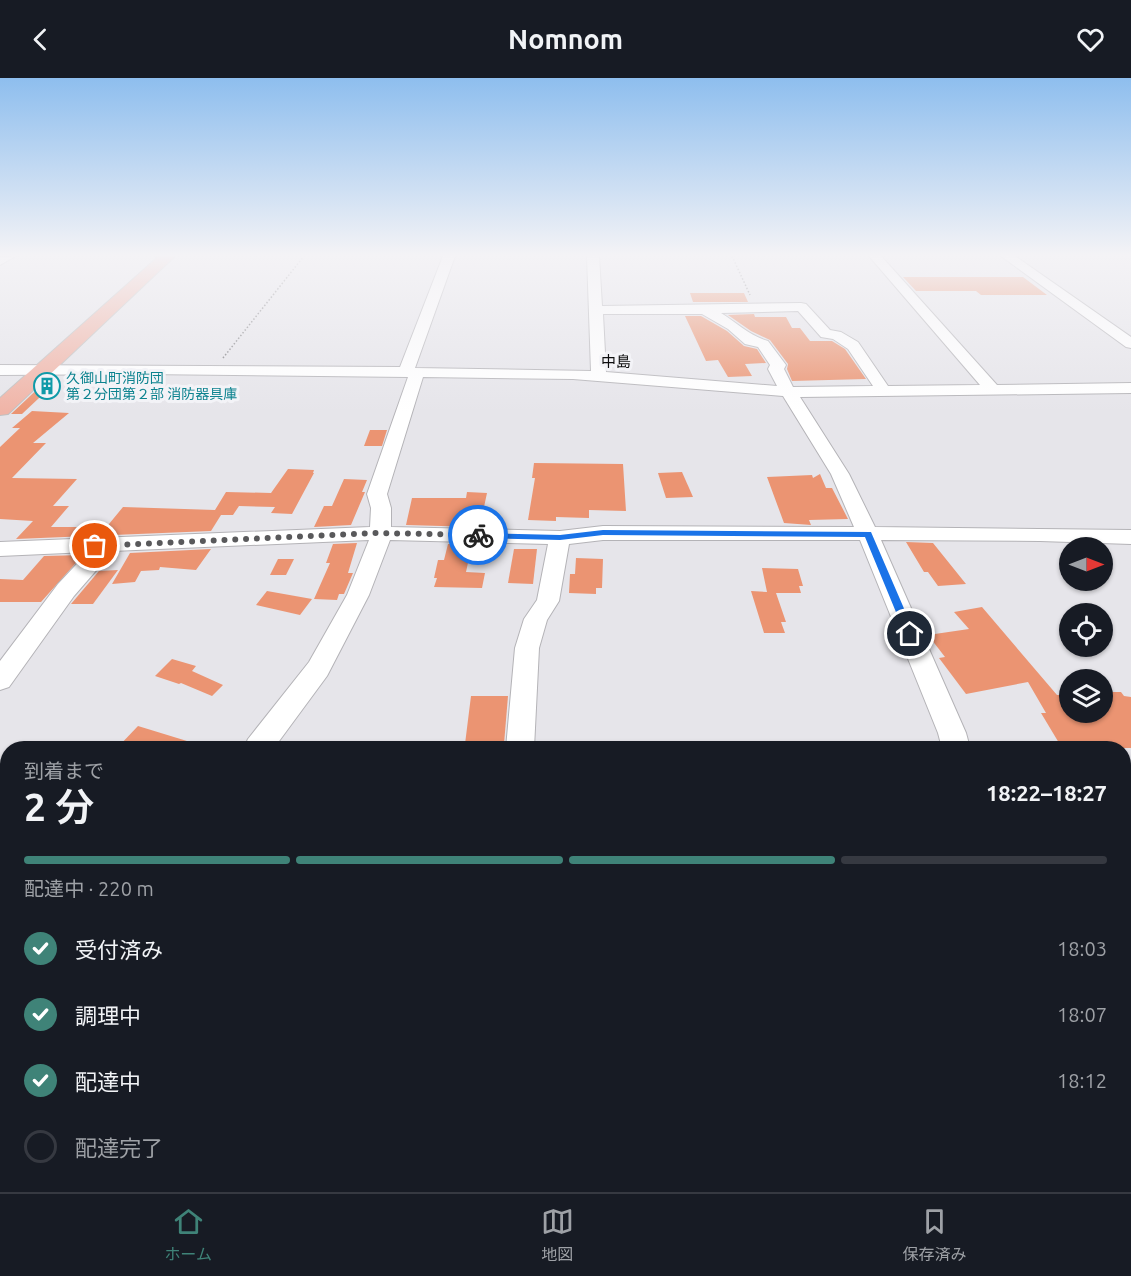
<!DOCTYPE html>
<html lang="ja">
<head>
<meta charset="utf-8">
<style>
  body { margin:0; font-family:Ubuntu,"Noto Sans JP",sans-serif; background:#20242c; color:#f1f3f6; height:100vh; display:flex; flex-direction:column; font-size:22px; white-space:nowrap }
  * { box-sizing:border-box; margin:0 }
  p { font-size:20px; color:#9ea1a6 }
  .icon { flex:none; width:33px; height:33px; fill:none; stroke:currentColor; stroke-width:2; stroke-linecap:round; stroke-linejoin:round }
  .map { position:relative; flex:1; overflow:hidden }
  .drawer { position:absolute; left:0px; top:663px; width:1131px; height:452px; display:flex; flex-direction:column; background:#171b24; border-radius:24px 24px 0 0; box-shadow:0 2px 4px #0004 }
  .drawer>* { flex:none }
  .needle { width:39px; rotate:90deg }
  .controls { position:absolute; left:1059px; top:459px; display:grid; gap:12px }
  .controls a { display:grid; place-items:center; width:54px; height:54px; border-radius:50%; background:#171b24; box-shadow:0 2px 4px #0004; font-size:30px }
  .pin { position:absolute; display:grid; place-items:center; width:51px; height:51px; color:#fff; margin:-26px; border:3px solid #fff; border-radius:50%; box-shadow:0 2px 6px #0007 }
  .courier { position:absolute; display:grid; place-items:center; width:60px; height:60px; margin:-30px; border:4px solid #1a73e8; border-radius:50%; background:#fff; color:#222; box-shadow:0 2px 8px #0007 }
  .overview em { font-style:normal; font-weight:600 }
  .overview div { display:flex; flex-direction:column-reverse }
  .overview { display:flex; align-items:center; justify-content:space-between; height:102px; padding:0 24px }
  h1 { font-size:39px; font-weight:600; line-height:45px }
  .bar { display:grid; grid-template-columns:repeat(4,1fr); gap:9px 6px; align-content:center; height:72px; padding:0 24px }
  .bar i { height:8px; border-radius:4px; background:#363941 }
  .bar .on { background:#3f8378 }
  .bar p { grid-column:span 4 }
  ol { padding:0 24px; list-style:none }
  li { display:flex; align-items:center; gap:18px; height:66px }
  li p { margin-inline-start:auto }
  li .icon { padding:6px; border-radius:50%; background:#3f8378; color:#fff; stroke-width:4 }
  li:last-child { color:#9ea1a6 }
  li i { width:33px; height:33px; border:3px solid #363941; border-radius:50% }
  header { display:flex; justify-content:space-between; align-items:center; height:78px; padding:0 24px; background:#171b24; font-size:27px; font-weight:600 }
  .menu { display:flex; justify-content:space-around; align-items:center; height:84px; border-top:2px solid #363941; background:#171b24; font-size:16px; color:#9ea1a6 }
  .menu a { display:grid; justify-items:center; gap:3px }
  .menu .on { color:#3f8378 }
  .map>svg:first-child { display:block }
</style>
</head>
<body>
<header><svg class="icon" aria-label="back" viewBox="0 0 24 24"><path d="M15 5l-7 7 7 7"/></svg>Nomnom<svg class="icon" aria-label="heart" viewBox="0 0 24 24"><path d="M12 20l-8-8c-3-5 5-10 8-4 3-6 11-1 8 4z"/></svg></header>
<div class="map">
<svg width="1131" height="1114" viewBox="0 0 1131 1114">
  <rect width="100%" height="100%" fill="#e6e5ea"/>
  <g fill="#eb9472">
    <path d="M903,199H1023L1047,217H981L976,213H916Z"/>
    <path d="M690,215H744L748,224H693Z"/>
    <path d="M754,236L755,239H786L792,250H800L810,263H832L845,271L866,301L792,303L787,291L788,286L770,262L751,253L728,237Z"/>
    <path d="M685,238H701L727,253L744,268L757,271L766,285L745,286L752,298L728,299L718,282L706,283Z"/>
    <path d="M46,303H57L22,336H11Z"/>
    <path d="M32,333L69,335L33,365H46L12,400L77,401L53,428H69L51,449H94L97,446H109L123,429L215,432L226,414L271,415L288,391L314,392L313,395H314L292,436L271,435L275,429L239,428L233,437H221L211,453L16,461L33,443L0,441V369L20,350H12Z"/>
    <path d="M370,352H387L382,368H364Z"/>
    <path d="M534,385L623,386L626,433L589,432V440L556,439V443L528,442L535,400H532Z"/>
    <path d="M682,394L693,419L666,420L658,395Z"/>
    <path d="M820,396L826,410H832L848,441L809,442L811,447L784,445L767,399L812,397L813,400Z"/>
    <path d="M344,401L367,402L362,414H365L351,447L314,449L324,428H332Z"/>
    <path d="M467,414L487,415L481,443H478L476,449L406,447L412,420H466Z"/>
    <path d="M906,464L933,465L966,506L938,508L928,494H924Z"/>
    <path d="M357,465L348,495H353L344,516H339L337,522L314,521L330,485H326L333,466Z"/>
    <path d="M448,466H472L466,494L485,495L482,510L434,509L437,500H434L438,482H444Z"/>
    <path d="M211,471L196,492L160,489L159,492L141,493L135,504L112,506L130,475Z"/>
    <path d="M514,471H537L533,506L508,505Z"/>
    <path d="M83,477L41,524H0V501L23,502L44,478Z"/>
    <path d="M576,480L603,481L602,510H596V516L569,515L570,496H575Z"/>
    <path d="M278,481H294L286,497H270Z"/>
    <path d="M762,490L798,491L803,508H799L801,515H776L786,544H781L785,555H764L751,513L767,514Z"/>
    <path d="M118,492L93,526H71L99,493Z"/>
    <path d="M267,513L312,521L300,537L256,527Z"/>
    <path d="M982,529L1057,617H1070V634H1102V614H1121L1124,618L1131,619V670H1062L1041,635H1046L1028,604L966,616L939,580L945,579L928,557L969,551L954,534Z"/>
    <path d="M172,581L196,588L192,593L223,607L212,618L181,605L179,606L155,598Z"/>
    <path d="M471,618H508L504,666H465Z"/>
    <path d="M138,648L200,667V670H117Z"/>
  </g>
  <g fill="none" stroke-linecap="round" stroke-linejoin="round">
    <defs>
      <g id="minor">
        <path d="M16,178L0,187V179Z"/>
        <path d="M443,178H455L415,290L591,293L587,178H599L602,228L801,225L806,226L830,252L841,254L858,264L888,308L980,307L869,178H881L997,307L1131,305V315L800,319L849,396L875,449L1131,452V466L1040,463L881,462L966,655L970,670H942L938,655L860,462H603L569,466L559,523L547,542L539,570L534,670H506L515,570L524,541L537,522L548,466L390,462L369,517L327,598L274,670H244L248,661L309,584L347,517L369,462L113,473L74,518L9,609L0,612V583L58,506L88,474L0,478V464L370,449L371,430L367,416L408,299L143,296L0,297V287L400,289ZM798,233L821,259L833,261L848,271L873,308L793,309L784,291L786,287L768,263C750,258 737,245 721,235ZM603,236H702L728,251L745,266L758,269L770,287L768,291L777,308L606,294ZM423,299L573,301L783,318L831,396L854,449L603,448L560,453L391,449V430L387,416Z"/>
        <path d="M1001,178H1015L1131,259V270L1126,269Z"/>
        <rect x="0" y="806" width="8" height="32"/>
        <path d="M1124,828L1131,829V863L1124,862Z"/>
        <path d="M8,1091V1107H42L39,1114H0V1106Z"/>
        <path d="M706,1107H748L749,1114H707Z"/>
        <path d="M814,1107H856L853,1114H811Z"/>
        <path d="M890,1107H935L938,1114H893Z"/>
      </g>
      <path id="major" d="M159,178H175L8,336L0,337V320Z"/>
    </defs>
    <use href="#minor" stroke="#b4b3b7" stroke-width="2"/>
    <use href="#major" stroke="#c0c0c0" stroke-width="2"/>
    <g stroke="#7f7f82" stroke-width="1.5" stroke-dasharray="1.5 2" stroke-linecap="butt">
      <path d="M732,178L750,217"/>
      <path d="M223,280L304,178"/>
    </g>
    <use href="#minor" fill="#fff" fill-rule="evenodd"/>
    <use href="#major" fill="#f0b4a7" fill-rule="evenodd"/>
  </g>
  <linearGradient id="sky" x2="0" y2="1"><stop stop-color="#8ebeee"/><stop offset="0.53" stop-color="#f4f3f6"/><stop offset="1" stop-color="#f4f3f6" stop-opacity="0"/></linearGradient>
  <rect width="1131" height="334" fill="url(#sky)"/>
  <path fill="#1a73e8" d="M603,452L871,454L915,556L910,559L905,556L865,459L603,457L560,462L478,460L473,457L478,455L560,457Z"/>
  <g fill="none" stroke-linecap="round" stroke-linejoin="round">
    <path stroke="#59595b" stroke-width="6" stroke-dasharray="0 10.8" d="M95,468L378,455L478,457"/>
  </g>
  <defs>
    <symbol id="building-ring" viewBox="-11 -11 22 22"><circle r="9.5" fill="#f3f3f7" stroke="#0f9aa8" stroke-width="1.5"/><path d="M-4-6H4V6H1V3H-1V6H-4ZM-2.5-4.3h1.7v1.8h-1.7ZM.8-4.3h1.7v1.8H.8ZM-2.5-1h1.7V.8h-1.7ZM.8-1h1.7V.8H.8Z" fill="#0f9aa8"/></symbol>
  </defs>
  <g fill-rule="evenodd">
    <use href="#building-ring" x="32" y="293" width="30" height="30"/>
  </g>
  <g text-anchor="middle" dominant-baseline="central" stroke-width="6" stroke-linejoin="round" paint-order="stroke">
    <g font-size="14" fill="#0d838f" stroke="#f3f3f7" text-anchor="start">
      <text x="66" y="300">久御山町消防団<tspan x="66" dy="16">第２分団第２部 消防器具庫</tspan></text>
    </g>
    <g font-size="15" fill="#0d0d0e" stroke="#f3f3f7">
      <text x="616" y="283">中島</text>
    </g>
  </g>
</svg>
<div class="controls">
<a><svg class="needle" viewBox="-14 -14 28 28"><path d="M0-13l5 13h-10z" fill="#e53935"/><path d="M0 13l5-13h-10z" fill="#9ea1a6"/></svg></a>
<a><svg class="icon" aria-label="locate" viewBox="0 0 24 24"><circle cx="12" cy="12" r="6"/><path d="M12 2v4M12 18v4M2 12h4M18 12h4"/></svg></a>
<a><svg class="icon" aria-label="layers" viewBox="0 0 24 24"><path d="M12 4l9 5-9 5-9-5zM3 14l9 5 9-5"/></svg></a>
</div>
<div class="pin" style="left:95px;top:468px;background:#ea580c"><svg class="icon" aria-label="bag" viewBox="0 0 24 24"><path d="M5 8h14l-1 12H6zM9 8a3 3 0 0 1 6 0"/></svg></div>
<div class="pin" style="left:910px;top:556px;background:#1f2937"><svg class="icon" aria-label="home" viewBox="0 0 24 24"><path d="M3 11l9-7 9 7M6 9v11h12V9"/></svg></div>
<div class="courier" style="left:478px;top:457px"><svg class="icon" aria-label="bike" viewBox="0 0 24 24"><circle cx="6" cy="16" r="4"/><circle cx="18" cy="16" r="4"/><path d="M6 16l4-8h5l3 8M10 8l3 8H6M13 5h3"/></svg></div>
<section class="drawer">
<div class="overview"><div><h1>2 分</h1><p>到着まで</p></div><em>18:22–18:27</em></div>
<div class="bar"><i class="on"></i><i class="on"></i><i class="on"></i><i></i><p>配達中 · 220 m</p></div>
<ol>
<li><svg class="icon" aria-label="check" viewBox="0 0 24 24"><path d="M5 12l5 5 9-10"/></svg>受付済み<p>18:03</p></li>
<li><svg class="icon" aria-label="check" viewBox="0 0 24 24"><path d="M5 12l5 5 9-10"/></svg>調理中<p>18:07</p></li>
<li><svg class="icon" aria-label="check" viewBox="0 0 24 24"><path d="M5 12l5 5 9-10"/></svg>配達中<p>18:12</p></li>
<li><i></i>配達完了</li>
</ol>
</section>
</div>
<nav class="menu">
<a class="on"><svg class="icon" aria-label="home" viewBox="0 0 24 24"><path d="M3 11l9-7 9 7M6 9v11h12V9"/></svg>ホーム</a>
<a><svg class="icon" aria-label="map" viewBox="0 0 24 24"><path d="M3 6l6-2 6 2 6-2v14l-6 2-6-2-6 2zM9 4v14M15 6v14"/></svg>地図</a>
<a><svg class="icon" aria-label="saved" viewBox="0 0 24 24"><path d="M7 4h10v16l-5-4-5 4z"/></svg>保存済み</a>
</nav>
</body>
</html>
